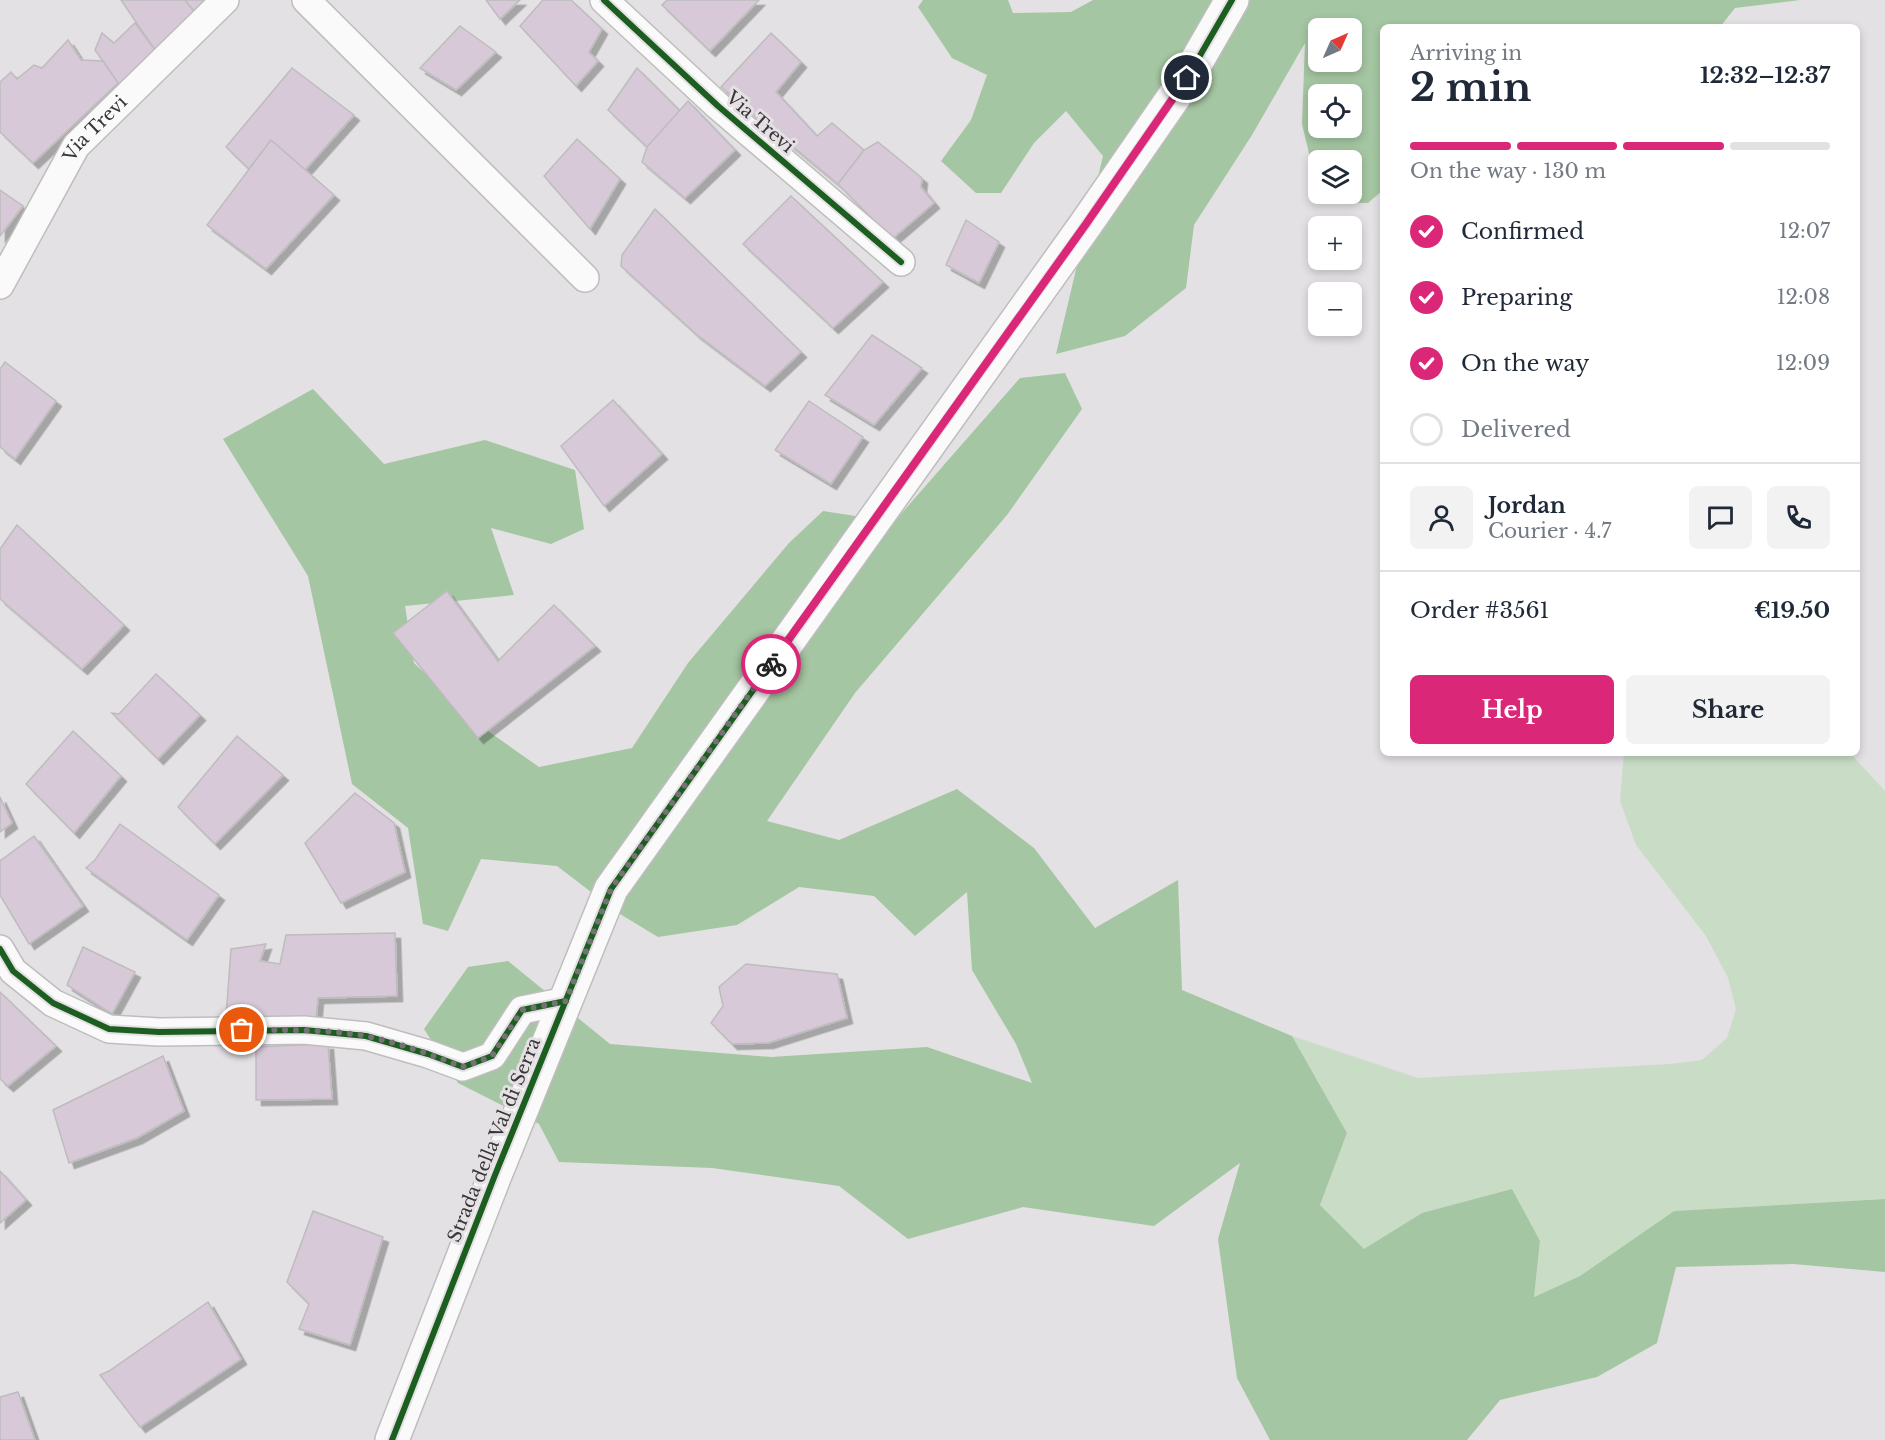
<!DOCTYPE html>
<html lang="en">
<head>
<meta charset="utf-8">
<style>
  body { margin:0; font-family:"Libre Baskerville",serif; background:#f2f2f3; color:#1f2937; height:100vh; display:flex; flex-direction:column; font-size:22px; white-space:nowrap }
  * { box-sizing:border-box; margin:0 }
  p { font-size:20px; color:#747a83 }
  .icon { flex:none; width:33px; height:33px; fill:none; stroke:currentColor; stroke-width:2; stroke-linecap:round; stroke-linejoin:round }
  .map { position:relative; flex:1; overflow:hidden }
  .drawer { position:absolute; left:1380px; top:24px; width:480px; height:732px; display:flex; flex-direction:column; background:#fff; border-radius:9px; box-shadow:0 3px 9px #0003 }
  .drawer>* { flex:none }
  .needle { width:39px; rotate:45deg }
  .controls { position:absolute; left:1308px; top:18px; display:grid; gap:12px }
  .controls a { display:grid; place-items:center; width:54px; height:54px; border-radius:9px; background:#fff; box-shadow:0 3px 9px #0003; font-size:30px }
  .pin { position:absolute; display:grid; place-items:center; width:51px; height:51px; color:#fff; margin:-26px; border:3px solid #fff; border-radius:50%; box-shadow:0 2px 6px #0007 }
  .courier { position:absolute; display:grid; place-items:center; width:60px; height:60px; margin:-30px; border:4px solid #db2777; border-radius:50%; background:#fff; color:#222; box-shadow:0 2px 8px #0007 }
  .summary em { font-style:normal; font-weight:700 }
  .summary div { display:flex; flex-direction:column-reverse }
  .summary { display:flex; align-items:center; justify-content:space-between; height:102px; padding:0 30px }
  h1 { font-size:39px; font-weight:700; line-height:45px }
  .bar { display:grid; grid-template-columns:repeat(4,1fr); gap:9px 6px; align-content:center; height:72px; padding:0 30px }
  .bar i { height:8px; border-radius:4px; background:#e0e1e3 }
  .bar .current { background:#db2777 }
  .bar p { grid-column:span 4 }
  .line { display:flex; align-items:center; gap:15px; padding:0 30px; border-top:2px solid #e0e1e3 }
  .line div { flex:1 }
  .round { display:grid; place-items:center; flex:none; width:63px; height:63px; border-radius:9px; background:#f2f2f3 }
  ol { padding:0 30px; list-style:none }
  li { display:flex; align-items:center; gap:18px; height:66px }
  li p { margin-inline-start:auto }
  li .icon { padding:6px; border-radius:50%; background:#db2777; color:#fff; stroke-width:4 }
  li:last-child { color:#747a83 }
  li i { width:33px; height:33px; border:3px solid #e0e1e3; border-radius:50% }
  .action { display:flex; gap:12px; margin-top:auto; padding:12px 30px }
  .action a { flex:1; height:69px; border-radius:9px; background:#db2777; color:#fff; font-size:24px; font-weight:700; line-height:69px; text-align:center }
  .action a+a { background:#f2f2f3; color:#1f2937 }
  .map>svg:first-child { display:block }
</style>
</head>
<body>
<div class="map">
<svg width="1885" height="1440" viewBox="0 0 1885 1440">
  <defs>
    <filter id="shadow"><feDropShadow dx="5.5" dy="5.5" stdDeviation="0" flood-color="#0004"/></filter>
  </defs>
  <rect width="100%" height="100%" fill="#e3e1e3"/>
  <path fill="#c9ddc6" d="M1624,753H1850L1885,791V1199L1674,1211L1580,1276L1534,1297L1540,1241L1422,1213L1364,1250L1320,1205L1347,1133L1292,1036L1418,1078L1670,1064L1702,1060L1727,1038L1736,1009L1728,978L1706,936L1636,845L1620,801Z"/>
  <g fill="#a5c6a2" fill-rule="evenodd">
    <path d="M923,0H1008L1013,13L1071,12L1093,0H1800L1735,8L1720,27H1383V190L1368,203L1321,202L1319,194H1352V160H1318V191L1302,124L1305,43L1252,135L1194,225L1186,288L1125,336L1056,354L1103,156L1066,111L1034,143L1001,193H976L941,161L971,120L987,75L952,58L918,7ZM1318,28H1352V62H1318ZM1318,94H1352V128H1318Z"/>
    <path d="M1065,373L1082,409L1007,515L855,693L767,821L839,840L957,789L1034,848L1095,928L1178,880L1182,990L1292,1036L1347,1133L1320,1205L1364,1249L1422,1213L1512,1189L1540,1241L1534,1297L1580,1276L1674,1211L1885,1199V1272L1793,1264L1676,1267L1657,1343L1597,1377L1500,1400L1467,1440H1270L1237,1378L1218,1239L1240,1163L1154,1226L1023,1207L908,1239L839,1186L712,1168L559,1162L539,1124L458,1083L424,1029L468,967L508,961L610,1044L771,1057L927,1047L1032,1083L1016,1044L972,970L967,892L915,936L874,896L799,887L737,925L658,937L620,914L557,866L481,859L448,931L423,924L408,828L352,784L308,576L223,439L313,389L384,464L485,440L575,470L584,529L551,544L491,528L514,595L405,606L414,663L485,729L539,767L632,748L688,663L789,543L823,511L894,522L1020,378Z"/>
  </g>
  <g fill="#d7c9d7" stroke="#bebcbe" stroke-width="1.5" filter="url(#shadow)">
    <path d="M121,0H185L194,11L155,50Z"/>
    <path d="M185,0H208L194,11Z"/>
    <path d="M486,0H520L500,19Z"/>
    <path d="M543,0H571L602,29L589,52L598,61L576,86L520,26Z"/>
    <path d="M667,0H759L710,51L662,5Z"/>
    <path d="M135,23L155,50L122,89L95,50L102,33L114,43Z"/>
    <path d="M460,26L496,52L456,90L420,68Z"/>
    <path d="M771,33L801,62L776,92L817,136L832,123L864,150L838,184L721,87Z"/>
    <path d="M68,40L81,60L103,61L118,83L33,163L0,132V82L11,72L17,79L34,65L42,68Z"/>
    <path d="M292,68L354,115L305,170L271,140L249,169L226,147Z"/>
    <path d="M637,68L681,112L647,147L608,110Z"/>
    <path d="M688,101L735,150L685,198L642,162L647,147Z"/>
    <path d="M577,139L620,179L590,229L544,176Z"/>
    <path d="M271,140L334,195L266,269L207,225Z"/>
    <path d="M878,142L922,178L921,187L934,203L892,239L838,184L864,150Z"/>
    <path d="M0,190L23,206L0,236Z"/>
    <path d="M791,196L883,282L833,328L743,244Z"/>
    <path d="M655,209L801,352L765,386L696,334L621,266L622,255Z"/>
    <path d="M966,220L999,242L979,283L946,265Z"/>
    <path d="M872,335L922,368L874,425L825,395Z"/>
    <path d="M5,362L56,401L15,459L0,447V369Z"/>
    <path d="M613,400L662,454L604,506L561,446Z"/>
    <path d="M809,401L863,437L831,484L775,450Z"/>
    <path d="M17,525L124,625L82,669L0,599V549Z"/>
    <path d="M447,591L498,661L554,605L595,646L478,738L393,633Z"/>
    <path d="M156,674L200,715L158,759L112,713L119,714Z"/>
    <path d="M73,731L121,776L74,833L26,784Z"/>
    <path d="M237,736L283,775L215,844L178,807Z"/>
    <path d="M355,793L394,823L405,872L341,903L305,843Z"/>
    <path d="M0,797L12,823L0,832Z"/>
    <path d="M120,824L219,895L187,940L86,868L95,860Z"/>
    <path d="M34,836L83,906L29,944L0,895V861Z"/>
    <path d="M395,933L397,996L318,998L316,1019L226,1017L231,949L266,944L260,961L280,964L286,935Z"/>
    <path d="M83,947L135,972L112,1014L67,985Z"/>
    <path d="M746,964L837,974L847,1018L768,1043L732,1044L711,1023L723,1006L719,987Z"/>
    <path d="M0,992L56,1046L8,1086L0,1079Z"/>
    <path d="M328,1044L332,1099L256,1100V1047Z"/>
    <path d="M163,1056L184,1111L137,1138L69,1163L53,1110Z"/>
    <path d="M0,1171L26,1200L0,1223Z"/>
    <path d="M313,1211L383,1237L350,1345L299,1329L309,1304L287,1282Z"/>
    <path d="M208,1302L241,1359L140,1427L100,1375L109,1371Z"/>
    <path d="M18,1392L35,1440H0V1397Z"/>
  </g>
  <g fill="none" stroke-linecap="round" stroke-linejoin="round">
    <defs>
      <g id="street">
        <path d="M306,0L585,278"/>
        <path d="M604,0L718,106L901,262"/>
        <path id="s1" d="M0,285L76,146L225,0"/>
        <path d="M0,949L13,971L53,1003L109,1029L159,1032L304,1030L366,1036L428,1054L463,1067L492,1056L522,1010L566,1001"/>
      </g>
      <path id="secondary" d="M392,1440L495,1175L611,889L1086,224L1187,78L1232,0"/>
    </defs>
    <use href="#street" stroke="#bfbdbe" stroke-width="30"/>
    <use href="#secondary" stroke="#bfbdbe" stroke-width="36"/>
    <use href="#street" stroke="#fbfafb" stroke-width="27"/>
    <use href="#secondary" stroke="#fbfafb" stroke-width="33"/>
    <defs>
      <g id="cycleway">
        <path d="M604,0L718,106L901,262"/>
        <path d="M0,949L13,971L53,1003L109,1029L159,1032L304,1030L366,1036L428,1054L463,1067L492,1056L522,1010L566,1001"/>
        <path d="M392,1440L495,1175L611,889L1086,224L1187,78L1232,0"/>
      </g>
    </defs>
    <use href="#cycleway" stroke="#e4e0e4" stroke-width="10"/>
    <use href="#cycleway" stroke="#1b5e20" stroke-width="6"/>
  </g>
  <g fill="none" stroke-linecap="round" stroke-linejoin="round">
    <path stroke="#747273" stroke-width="6" stroke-dasharray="0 10.8" d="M242,1030C283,1030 325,1029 366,1036C399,1043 432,1055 463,1067L492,1056L522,1010L566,1001L611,889L771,664"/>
    <path stroke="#db2777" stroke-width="8" d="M771,664L1086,224L1187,78"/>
  </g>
  <g text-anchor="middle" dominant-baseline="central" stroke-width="6" stroke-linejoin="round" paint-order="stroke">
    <g font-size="18" fill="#383637" stroke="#e4e0e4">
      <text transform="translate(760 122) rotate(41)">Via Trevi</text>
      <text stroke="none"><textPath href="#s1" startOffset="184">Via Trevi</textPath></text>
      <text transform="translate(494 1140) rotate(-68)">Strada della Val di Serra</text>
    </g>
  </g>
</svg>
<div class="controls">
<a><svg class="needle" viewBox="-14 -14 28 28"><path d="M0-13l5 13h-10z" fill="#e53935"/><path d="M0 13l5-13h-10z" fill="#747a83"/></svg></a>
<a><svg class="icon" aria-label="locate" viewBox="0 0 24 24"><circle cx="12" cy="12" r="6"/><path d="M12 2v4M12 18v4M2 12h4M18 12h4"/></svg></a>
<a><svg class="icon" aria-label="layers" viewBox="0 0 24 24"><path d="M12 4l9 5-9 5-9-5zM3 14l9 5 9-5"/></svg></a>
<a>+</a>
<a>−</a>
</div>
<div class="pin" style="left:242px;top:1030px;background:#ea580c"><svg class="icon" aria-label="bag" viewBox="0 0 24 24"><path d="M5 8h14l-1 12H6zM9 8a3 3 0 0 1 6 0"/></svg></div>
<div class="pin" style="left:1187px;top:78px;background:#1f2937"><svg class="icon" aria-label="home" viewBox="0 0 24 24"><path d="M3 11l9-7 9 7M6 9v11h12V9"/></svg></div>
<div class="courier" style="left:771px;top:664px"><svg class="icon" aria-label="bike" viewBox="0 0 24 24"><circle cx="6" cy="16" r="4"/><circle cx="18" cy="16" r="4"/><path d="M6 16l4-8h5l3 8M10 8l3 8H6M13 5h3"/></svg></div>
<section class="drawer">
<div class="summary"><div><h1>2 min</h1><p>Arriving in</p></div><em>12:32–12:37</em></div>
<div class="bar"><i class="current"></i><i class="current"></i><i class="current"></i><i></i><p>On the way · 130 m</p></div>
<ol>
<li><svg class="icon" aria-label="check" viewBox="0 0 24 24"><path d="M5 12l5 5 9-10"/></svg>Confirmed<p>12:07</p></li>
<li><svg class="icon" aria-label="check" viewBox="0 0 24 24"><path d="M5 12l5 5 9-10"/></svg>Preparing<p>12:08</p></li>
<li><svg class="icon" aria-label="check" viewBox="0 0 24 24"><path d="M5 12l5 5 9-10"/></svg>On the way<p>12:09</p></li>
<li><i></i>Delivered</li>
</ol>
<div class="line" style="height:108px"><a class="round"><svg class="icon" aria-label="person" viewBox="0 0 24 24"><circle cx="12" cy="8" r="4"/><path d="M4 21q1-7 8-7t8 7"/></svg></a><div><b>Jordan</b><p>Courier · 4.7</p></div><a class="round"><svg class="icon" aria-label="chat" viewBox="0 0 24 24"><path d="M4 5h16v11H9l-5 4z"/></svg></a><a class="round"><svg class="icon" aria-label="phone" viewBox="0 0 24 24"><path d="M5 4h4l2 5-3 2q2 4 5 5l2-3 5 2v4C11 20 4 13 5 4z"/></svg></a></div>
<div class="line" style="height:78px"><div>Order #3561</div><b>€19.50</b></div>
<div class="action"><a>Help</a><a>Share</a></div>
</section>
</div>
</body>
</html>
